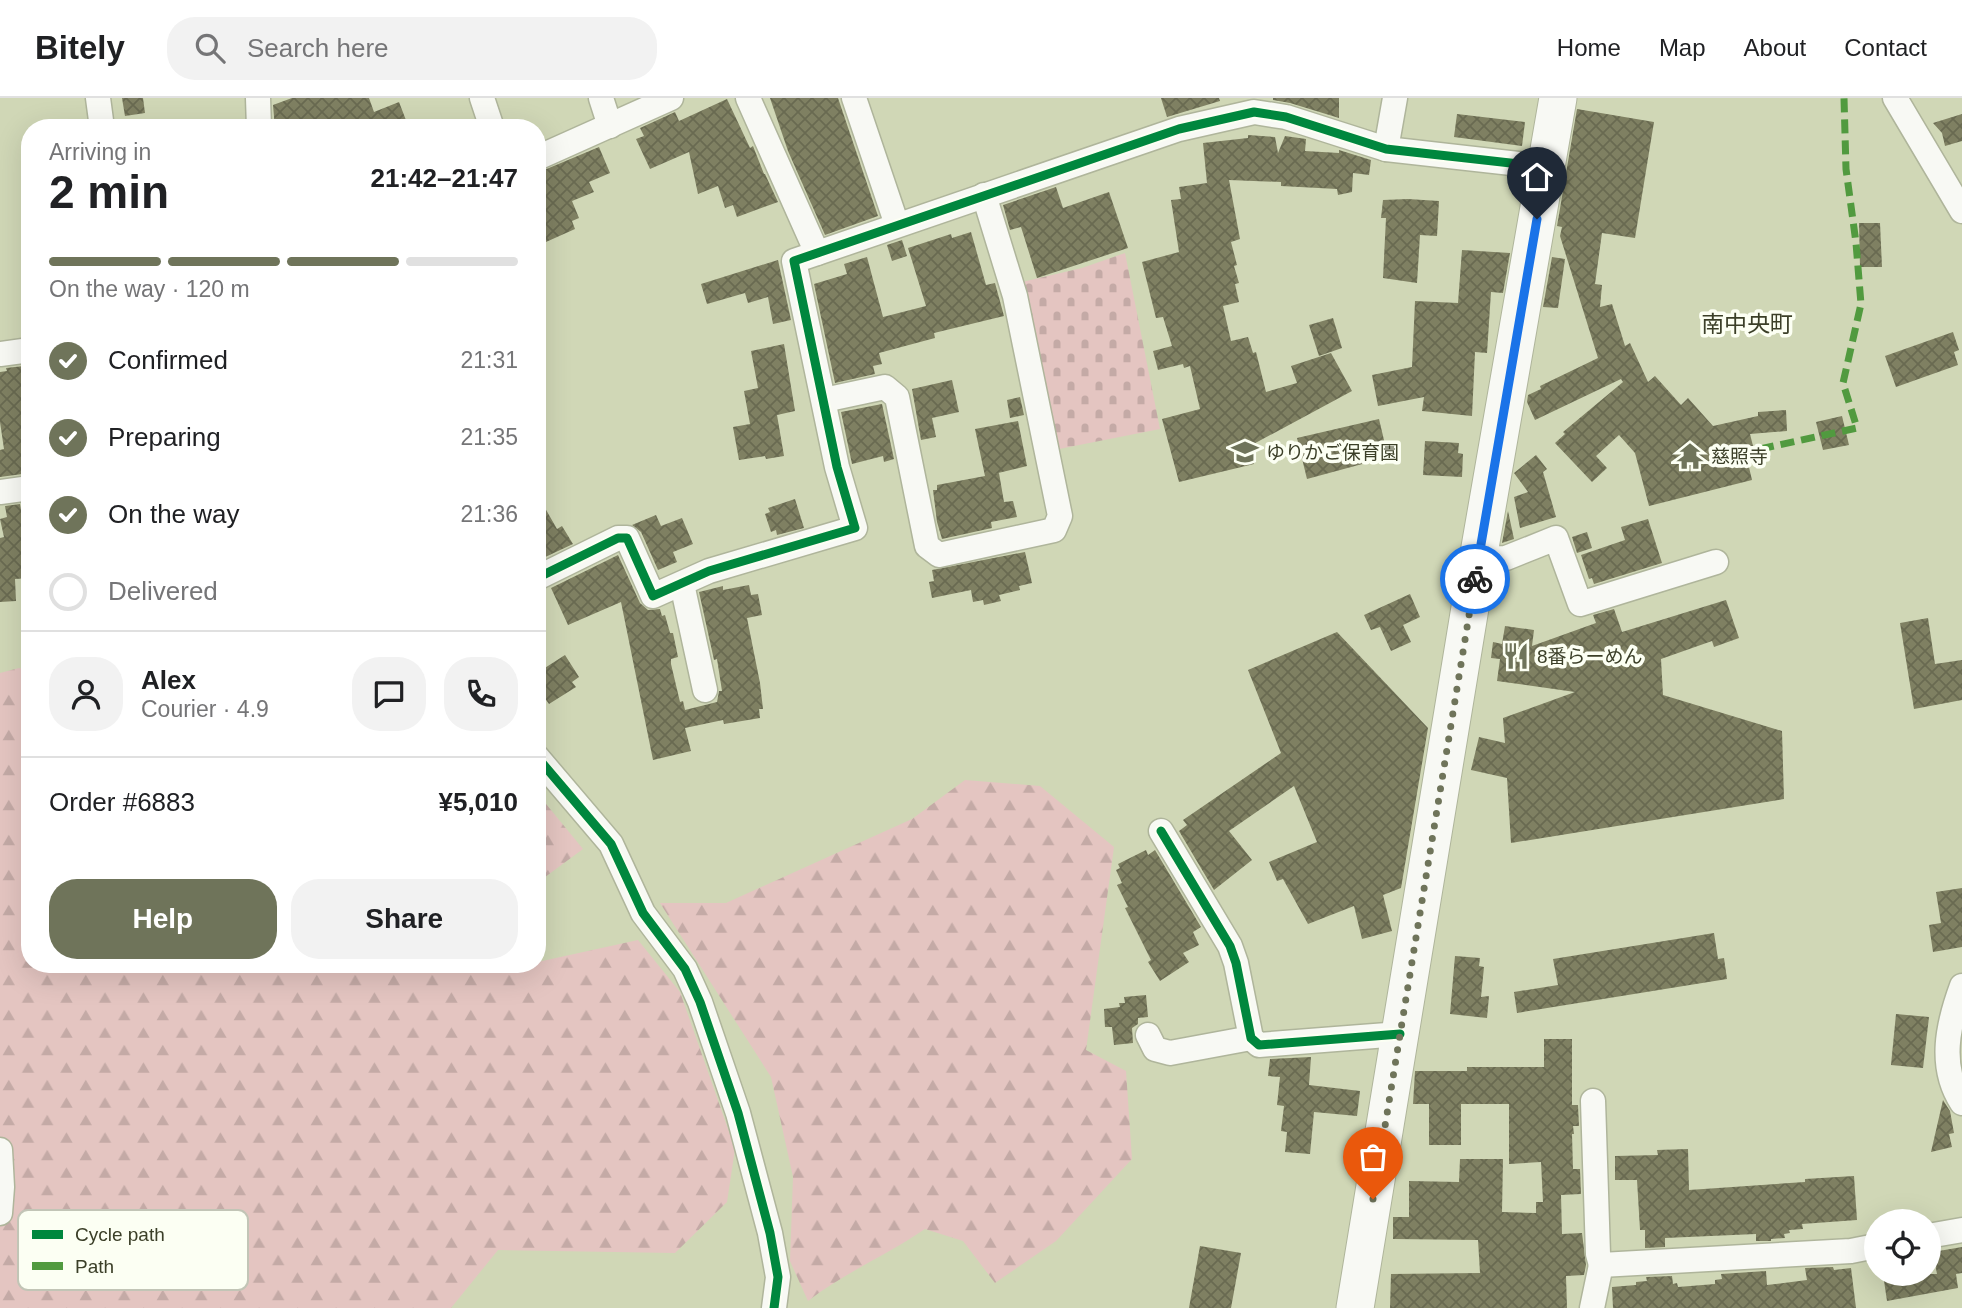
<!DOCTYPE html>
<html lang="en">
<head>
<meta charset="utf-8">
<style>
  body { margin:0; font-family:Helvetica,"Noto Sans JP",sans-serif; background:#f2f2f2; color:#202124; height:100vh; display:flex; flex-direction:column; font-size:26px; white-space:nowrap }
  * { box-sizing:border-box; margin:0 }
  p { font-size:23px; color:#757577 }
  .icon { flex:none; width:38px; height:38px; fill:none; stroke:currentColor; stroke-width:2; stroke-linecap:round; stroke-linejoin:round }
  .map { position:relative; flex:1; overflow:hidden }
  .drawer { position:absolute; left:21px; top:21px; width:525px; height:854px; display:flex; flex-direction:column; background:#fff; border-radius:28px; box-shadow:0 7px 28px #0002 }
  .drawer>* { flex:none }
  .controls { position:absolute; left:1864px; top:1111px; display:grid; gap:14px }
  .controls a { display:grid; place-items:center; width:77px; height:77px; border-radius:50%; background:#fff; box-shadow:0 7px 28px #0002; font-size:35px }
  .pin { position:absolute; display:grid; place-items:center; width:60px; height:60px; color:#fff; margin:-72px -30px; border-radius:50% 50% 50% 0; rotate:-45deg; box-shadow:0 0 7px #0007 }
  .pin .icon { rotate:45deg }
  .courier { position:absolute; display:grid; place-items:center; width:70px; height:70px; margin:-35px; border:5px solid #1a73e8; border-radius:50%; background:#fff; color:#222; box-shadow:0 2px 9px #0007 }
  .headline em { font-style:normal; font-weight:700 }
  .headline div { display:flex; flex-direction:column-reverse }
  .headline { display:flex; align-items:center; justify-content:space-between; height:119px; padding:0 28px }
  h1 { font-size:46px; font-weight:700; line-height:52px }
  .bar { display:grid; grid-template-columns:repeat(4,1fr); gap:10px 7px; align-content:center; height:84px; padding:0 28px }
  .bar i { height:9px; border-radius:5px; background:#e0e0e0 }
  .bar .active { background:#6f745a }
  .bar p { grid-column:span 4 }
  .line { display:flex; align-items:center; gap:18px; padding:0 28px; border-top:2px solid #e0e0e0 }
  .line div { flex:1 }
  .round { display:grid; place-items:center; flex:none; width:74px; height:74px; border-radius:28px; background:#f2f2f2 }
  ol { padding:0 28px; list-style:none }
  li { display:flex; align-items:center; gap:21px; height:77px }
  li p { margin-inline-start:auto }
  li .icon { padding:7px; border-radius:50%; background:#6f745a; color:#fff; stroke-width:4 }
  li:last-child { color:#757577 }
  li i { width:38px; height:38px; border:4px solid #e0e0e0; border-radius:50% }
  .button { display:flex; gap:14px; margin-top:auto; padding:14px 28px }
  .button a { flex:1; height:80px; border-radius:28px; background:#6f745a; color:#fff; font-size:28px; font-weight:700; line-height:80px; text-align:center }
  .button a+a { background:#f2f2f2; color:#202124 }
  header { display:flex; align-items:center; gap:42px; box-sizing:border-box; height:98px; padding:0 35px; background:#fff; border-bottom:2px solid #e0e0e0 }
  header strong { font-size:33px }
  nav { display:flex; gap:38px; margin-inline-start:auto; font-size:24px }
  .search { width:490px; height:63px; background:#f2f2f2; display:flex; align-items:center; gap:18px; box-sizing:border-box; padding:0 24px; border-radius:28px; color:#757577; font-size:26px }
  .map>svg:first-child { display:block }
</style>
</head>
<body>
<header>
<strong>Bitely</strong>
<div class="search"><svg class="icon" aria-label="search" viewBox="0 0 24 24"><circle cx="10" cy="10" r="6"/><path d="M15 15l6 6"/></svg>Search here</div>
<nav><a>Home</a><a>Map</a><a>About</a><a>Contact</a></nav>
</header>
<div class="map">
<svg width="1962" height="1210" viewBox="0 0 1962 1210">
  <defs>
    <pattern id="forest-firs" width="22" height="20" patternUnits="userSpaceOnUse" patternTransform="scale(1.75)"><rect width="22" height="20" fill="#e4c5c1"/><path d="M5 1l3.5 6h-7zM16 11l3.5 6h-7z" fill="#c4aaa6"/></pattern>
    <pattern id="cemetery-stones" width="16" height="16" patternUnits="userSpaceOnUse" patternTransform="scale(1.75)"><rect width="16" height="16" fill="#e4c5c1"/><path d="M2 7V4a2 2 0 0 1 4 0v3zM10 15v-3a2 2 0 0 1 4 0v3z" fill="#c4aaa6"/></pattern>
    <pattern id="building-cross-hatch" width="8" height="8" patternUnits="userSpaceOnUse" patternTransform="scale(1.75)"><rect width="8" height="8" fill="#7f8062"/><path d="M0 0l8 8M0 8l8-8" fill="none" stroke="#696a51"/></pattern>
  </defs>
  <rect width="100%" height="100%" fill="#d0d7b6"/>
  <g fill="url(#forest-firs)">
    <path d="M19,570L30,573V866L524,867L638,842L680,894L735,1051L727,1104L675,1155L498,1152L451,1210H0V575Z"/>
    <path d="M965,682L1040,688L1114,749L1086,952L1126,973L1132,1061L1056,1143L995,1185L963,1143L925,1131C887,1157 844,1175 808,1203L790,1163L793,1079L771,979L660,805H726L912,721Z"/>
    <path d="M537,695L583,751L537,785Z"/>
  </g>
  <path fill="url(#cemetery-stones)" d="M1125,155L1160,331L1054,352L1022,184L1082,170Z"/>
  <g fill="url(#building-cross-hatch)">
    <path d="M122,0H143L145,15L125,18Z"/>
    <path d="M292,0H369L374,14L399,4L409,30H275L273,7Z"/>
    <path d="M770,0H838L878,118L825,137L788,53Z"/>
    <path d="M1161,0H1219L1220,3L1167,19Z"/>
    <path d="M1273,0H1339V20L1290,5L1273,2Z"/>
    <path d="M727,1L750,50L753,48L764,76H765L778,104L737,119L733,107L725,110L718,88L698,96L689,54L650,71L636,41L644,38L640,30L675,14L679,23Z"/>
    <path d="M1577,11L1654,24L1635,140L1602,135L1595,186L1602,187L1600,209L1612,206L1625,248L1630,245L1648,284L1655,278L1681,307L1688,300L1713,328L1758,318V314L1786,312L1787,333L1750,336L1757,364L1748,365L1752,382L1649,408L1635,355L1619,337L1596,358L1607,370L1592,384L1555,345L1565,336L1563,334L1623,284L1621,281L1535,322L1527,304L1528,297L1541,291L1540,288L1598,260L1560,138L1562,129L1557,128Z"/>
    <path d="M1457,16L1525,24L1522,48L1454,39Z"/>
    <path d="M1962,16V43L1945,48L1942,35L1933,25Z"/>
    <path d="M1248,37L1275,39L1278,55L1285,38L1306,41L1305,53L1339,55V52L1371,62L1369,77L1353,75L1352,94L1338,97L1337,91L1281,88V84L1229,82L1240,141L1231,144L1237,167L1234,168L1239,185L1235,186L1239,204L1223,208L1231,243L1248,239L1253,255L1256,254L1266,294L1297,285L1291,268L1331,255L1352,293L1248,349L1254,366L1179,384L1162,321L1200,311L1190,268L1184,270L1183,266L1158,272L1153,253L1172,248L1163,219L1156,220L1142,164L1179,154L1171,102L1181,101L1179,89L1207,85L1203,45L1248,40Z"/>
    <path d="M599,49L610,75L589,84L594,94L572,103L579,120L572,123L575,131L537,148V75Z"/>
    <path d="M1056,89L1063,110L1109,94L1128,150L1037,180L1021,129L1010,132L1003,107Z"/>
    <path d="M1408,101L1439,103L1437,138L1420,137L1417,185L1383,180L1386,120H1381L1383,102Z"/>
    <path d="M1859,125H1880L1882,169H1860Z"/>
    <path d="M971,134L986,187L995,185L1004,218L934,235L935,240L879,255L882,266L873,268L875,276L835,285L814,186L847,176L844,166L867,159L883,219L926,208L908,150L951,136L952,140Z"/>
    <path d="M902,142L907,158L892,163L887,147Z"/>
    <path d="M1462,152L1510,155L1503,195L1491,194L1487,255L1475,254L1472,318L1422,313L1424,299L1378,308L1372,277L1412,269L1415,203L1458,205Z"/>
    <path d="M1552,159L1565,161L1558,210L1543,209Z"/>
    <path d="M778,162L791,222L773,226L768,199L748,205L745,195L707,206L701,186Z"/>
    <path d="M1333,220L1342,250L1319,258L1309,227Z"/>
    <path d="M1953,234L1959,252L1954,254L1958,267L1896,289L1885,258Z"/>
    <path d="M784,246L795,313L777,317L784,358L766,361L765,358L739,362L733,329L750,326L744,293L758,290L751,253Z"/>
    <path d="M24,268L27,289H22L29,340H26L30,375L0,379V352L4,351L0,324V274L7,273L6,270Z"/>
    <path d="M952,282L959,314L932,320L936,339L921,342L912,291Z"/>
    <path d="M1020,299L1024,317L1010,320L1007,302Z"/>
    <path d="M882,306L894,361L884,364L883,358L852,366L841,314Z"/>
    <path d="M1842,318L1849,347L1823,352L1816,324Z"/>
    <path d="M1379,321L1388,359L1307,381L1297,340Z"/>
    <path d="M1018,323L1027,368L994,376L999,375L1004,404L1013,403L1017,419L991,424L992,430L942,441L937,424L933,392H937V387L985,378L975,331Z"/>
    <path d="M1425,343L1459,345L1458,355L1463,356L1462,379L1423,377Z"/>
    <path d="M1536,357L1547,371L1543,374L1556,419L1520,430L1514,399L1528,394L1514,375Z"/>
    <path d="M537,396L557,431L562,428L573,446L541,461L537,454Z"/>
    <path d="M795,401L804,430L777,437L776,432L771,434L765,416L770,414L768,410Z"/>
    <path d="M20,406L22,418L30,416V480L15,481L16,503L0,504V440L4,439L0,421L7,419L5,408Z"/>
    <path d="M1508,413L1514,441L1502,445Z"/>
    <path d="M656,417L661,428L682,420L693,446L673,454L677,464L658,472L641,434L632,427Z"/>
    <path d="M1648,421L1662,465L1594,486L1592,480L1589,481L1581,457L1625,442L1621,429Z"/>
    <path d="M1587,434L1592,450L1577,455L1572,439Z"/>
    <path d="M1025,454L1032,485L1019,488L1020,492L999,497L1001,503L984,507L983,502L973,504L971,492L932,500L929,484L934,483L932,472Z"/>
    <path d="M618,457L640,505L648,512L660,511L662,518L665,517L670,535H673L678,559L671,561V566L680,604L683,603L685,612L717,604L719,593H722L717,561L714,562L699,494L723,488V492L749,487L751,497L758,496L762,517L747,520L760,585L763,611H759L760,620L724,626L723,622L685,630L691,653L653,662L621,504L568,527L551,490Z"/>
    <path d="M1410,496L1420,519L1403,527L1411,544L1391,553L1380,529L1371,532L1364,517Z"/>
    <path d="M1726,502L1739,540L1714,549L1712,543L1661,561L1663,597L1782,633L1784,701L1511,745L1507,680L1471,672L1479,639L1505,645L1503,620L1575,594L1497,583L1500,561L1491,560L1493,544L1502,546L1505,528L1534,532L1532,548L1596,525L1593,517L1614,511L1622,534Z"/>
    <path d="M1928,520L1935,566L1962,562V602L1914,611L1900,525Z"/>
    <path d="M1337,534L1428,630L1401,790L1383,797L1392,833L1362,841L1354,808L1308,826L1283,781L1277,783L1269,764L1317,744L1294,688L1229,733L1252,762L1214,792L1179,733L1187,727L1183,722L1281,655L1248,572Z"/>
    <path d="M565,557L579,579L572,584L576,589L549,606L537,589V575Z"/>
    <path d="M1146,752L1148,757L1155,752L1201,829L1193,834L1199,847L1183,855L1189,864L1160,883L1148,864L1151,862L1125,810L1128,809L1117,787L1122,785L1116,772L1120,770L1118,766Z"/>
    <path d="M1962,790V849L1933,854L1929,827L1941,825L1936,794Z"/>
    <path d="M1714,835L1718,861L1724,860L1727,881L1517,915L1514,894L1558,887L1553,861Z"/>
    <path d="M1455,858L1480,860L1479,868L1484,869L1481,899L1489,898L1487,920L1450,916Z"/>
    <path d="M1146,897L1148,919L1138,920V926L1132,930L1133,945L1114,947L1112,929H1105L1104,911L1120,909L1119,905H1125L1124,899Z"/>
    <path d="M1896,916L1929,919L1923,970L1891,967Z"/>
    <path d="M1544,941H1572V1007H1578L1579,1028H1573L1574,1036H1572L1573,1071H1580L1581,1096L1561,1097L1562,1136L1582,1135L1586,1167L1584,1177L1566,1178L1567,1210H1390L1391,1176L1480,1175L1478,1142L1393,1141V1119H1409V1083L1459,1084L1460,1061H1503L1502,1114L1536,1115V1104H1543L1541,1064L1509,1066V1006H1461V1047H1429V1006H1413L1415,973H1467V969H1544Z"/>
    <path d="M1311,959L1309,987L1360,993L1357,1018L1314,1014L1310,1056L1285,1054L1287,1034L1281,1033L1284,1008L1277,1007L1280,979L1268,978L1270,961Z"/>
    <path d="M1943,1002L1950,1013L1954,1035L1949,1036L1952,1049L1931,1054Z"/>
    <path d="M1688,1051L1689,1092L1805,1084V1081L1854,1078L1857,1122L1802,1126L1803,1131L1789,1132L1790,1135L1784,1136L1785,1140L1771,1141V1143H1756V1136L1665,1140V1149L1645,1150V1132H1640L1637,1082H1615V1058L1658,1057L1657,1052Z"/>
    <path d="M1200,1148L1241,1155L1231,1210H1189Z"/>
    <path d="M1962,1149V1175L1956,1176L1958,1190L1887,1203L1883,1176H1937L1933,1154Z"/>
    <path d="M1833,1169L1834,1172L1851,1170L1856,1210H1613L1612,1189L1636,1187V1184L1647,1183L1646,1179L1672,1178L1673,1186L1677,1185L1678,1189L1715,1186V1182L1722,1181L1721,1176L1766,1173L1767,1187L1807,1182L1805,1170Z"/>
  </g>
  <g fill="none" stroke-linecap="round" stroke-linejoin="round">
    <defs>
      <g id="minor">
        <path d="M98,0L102,30"/>
        <path d="M258,0L259,30"/>
        <path d="M482,0L492,30"/>
        <path d="M601,0L610,28"/>
        <path d="M748,0L817,155"/>
        <path d="M854,0L897,127"/>
        <path d="M1895,0L1962,113"/>
        <path d="M1386,51L1395,0"/>
        <path d="M537,60L671,0"/>
        <path d="M0,256L30,252"/>
        <path d="M824,302L885,289L897,299L927,448L939,457L1054,432L1060,418L1015,198L984,97"/>
        <path d="M0,394L30,390"/>
        <path d="M1478,461L1506,460L1556,440L1580,506L1716,464"/>
        <path d="M537,480L618,440H627L653,498L709,473L855,430L837,369L794,163L1179,31L1254,14L1286,19L1386,51L1546,69"/>
        <path d="M682,486L705,592"/>
        <path d="M537,659L611,746L643,815L685,871L700,904L738,1015L770,1135L778,1179L774,1210"/>
        <path d="M1161,733L1230,848L1236,865L1251,940L1259,947L1400,936"/>
        <path d="M1962,888C1948,926 1938,968 1962,1005"/>
        <path d="M1148,937L1155,951L1170,955L1251,940"/>
        <path d="M1593,1003L1598,1156L1601,1167"/>
        <path d="M0,1052L2,1089L0,1115"/>
        <path d="M1928,1138L1962,1132"/>
        <path d="M1592,1210L1601,1167L1851,1153L1876,1148"/>
      </g>
      <path id="highway" d="M1355,1210L1478,461L1558,0"/>
    </defs>
    <use href="#minor" stroke="#afb59b" stroke-width="27"/>
    <use href="#highway" stroke="#afb59b" stroke-width="39"/>
    <use href="#minor" stroke="#f8f9f4" stroke-width="24"/>
    <use href="#highway" stroke="#f8f9f4" stroke-width="37"/>
    <path stroke="#519a3f" stroke-width="7" stroke-dasharray="14 7" stroke-linecap="butt" d="M1760,351L1857,330L1843,285L1861,206L1856,145L1846,71L1844,0"/>
    <defs>
      <g id="cycleway">
        <path d="M537,480L618,440H627L653,498L709,473L855,430L837,369L794,163L1179,31L1254,14L1286,19L1386,51L1546,69"/>
        <path d="M537,659L611,746L643,815L685,871L700,904L738,1015L770,1135L778,1179L774,1210"/>
        <path d="M1161,733L1230,848L1236,865L1251,940L1259,947L1400,936"/>
      </g>
    </defs>
    <use href="#cycleway" stroke="#fcfff3" stroke-width="13"/>
    <use href="#cycleway" stroke="#00873e" stroke-width="9"/>
  </g>
  <g fill="none" stroke-linecap="round" stroke-linejoin="round">
    <path stroke="#6f745a" stroke-width="7" stroke-dasharray="0 12.6" d="M1373,1101L1475,481"/>
    <path stroke="#1a73e8" stroke-width="9" d="M1475,481L1537,121"/>
  </g>
  <defs>
    <symbol id="school-bare" viewBox="-9 -9 18 18"><path d="M0-5L7-2L0 1L-7-2ZM-4 1L0 2.5L4 1V4Q0 6-4 4Z" fill="#6f745a" stroke="#fcfff3" stroke-width="2.5" paint-order="stroke"/></symbol>
    <symbol id="temple-bare" viewBox="-9 -9 18 18"><path d="M0-6L5-2H3V0L6.5 2.5H4V6H1.5V3h-3V6H-4V2.5H-6.5L-3 0V-2H-5Z" fill="#6f745a" stroke="#fcfff3" stroke-width="2.5" paint-order="stroke"/></symbol>
    <symbol id="restaurant-bare" viewBox="-9 -9 18 18"><path d="M-5-6h1v4h1v-4h1v4h1v-4h1v5L-1.5 .5V6h-2V.5L-5-1ZM5-6V6H3V1.5H1.5Q1.5-4 5-6Z" fill="#6f745a" stroke="#fcfff3" stroke-width="2.5" paint-order="stroke"/></symbol>
  </defs>
  <g fill-rule="evenodd">
    <use href="#school-bare" x="1226" y="335" width="38" height="38"/>
    <use href="#temple-bare" x="1671" y="339" width="38" height="38"/>
    <use href="#restaurant-bare" x="1497" y="539" width="38" height="38"/>
  </g>
  <g text-anchor="middle" dominant-baseline="central" stroke-width="7" stroke-linejoin="round" paint-order="stroke">
    <g font-size="19" fill="#3b3f28" stroke="#fcfff3" text-anchor="start">
      <text x="1266" y="354">ゆりかご保育園</text>
      <text x="1711" y="358">慈照寺</text>
      <text x="1537" y="558">8番らーめん</text>
    </g>
    <g font-size="23" fill="#3b3f28" stroke="#fcfff3">
      <text x="1747" y="226">南中央町</text>
    </g>
  </g>
  <rect x="18" y="1112" width="230" height="80" rx="10" fill="#fcfff3" stroke="#c2c5b6" stroke-width="2"/>
  <rect x="32" y="1132" width="31" height="9" fill="#00873e"/>
  <rect x="32" y="1164" width="31" height="8" fill="#519a3f"/>
  <g font-size="19" fill="#3b3f28">
    <text x="75" y="1143">Cycle path</text>
    <text x="75" y="1175">Path</text>
  </g>
</svg>
<div class="controls">
<a><svg class="icon" aria-label="locate" viewBox="0 0 24 24"><circle cx="12" cy="12" r="6"/><path d="M12 2v4M12 18v4M2 12h4M18 12h4"/></svg></a>
</div>
<div class="pin" style="left:1373px;top:1101px;background:#ea580c"><svg class="icon" aria-label="bag" viewBox="0 0 24 24"><path d="M5 8h14l-1 12H6zM9 8a3 3 0 0 1 6 0"/></svg></div>
<div class="pin" style="left:1537px;top:121px;background:#1f2937"><svg class="icon" aria-label="home" viewBox="0 0 24 24"><path d="M3 11l9-7 9 7M6 9v11h12V9"/></svg></div>
<div class="courier" style="left:1475px;top:481px"><svg class="icon" aria-label="bike" viewBox="0 0 24 24"><circle cx="6" cy="16" r="4"/><circle cx="18" cy="16" r="4"/><path d="M6 16l4-8h5l3 8M10 8l3 8H6M13 5h3"/></svg></div>
<section class="drawer">
<div class="headline"><div><h1>2 min</h1><p>Arriving in</p></div><em>21:42–21:47</em></div>
<div class="bar"><i class="active"></i><i class="active"></i><i class="active"></i><i></i><p>On the way · 120 m</p></div>
<ol>
<li><svg class="icon" aria-label="check" viewBox="0 0 24 24"><path d="M5 12l5 5 9-10"/></svg>Confirmed<p>21:31</p></li>
<li><svg class="icon" aria-label="check" viewBox="0 0 24 24"><path d="M5 12l5 5 9-10"/></svg>Preparing<p>21:35</p></li>
<li><svg class="icon" aria-label="check" viewBox="0 0 24 24"><path d="M5 12l5 5 9-10"/></svg>On the way<p>21:36</p></li>
<li><i></i>Delivered</li>
</ol>
<div class="line" style="height:126px"><a class="round"><svg class="icon" aria-label="person" viewBox="0 0 24 24"><circle cx="12" cy="8" r="4"/><path d="M4 21q1-7 8-7t8 7"/></svg></a><div><b>Alex</b><p>Courier · 4.9</p></div><a class="round"><svg class="icon" aria-label="chat" viewBox="0 0 24 24"><path d="M4 5h16v11H9l-5 4z"/></svg></a><a class="round"><svg class="icon" aria-label="phone" viewBox="0 0 24 24"><path d="M5 4h4l2 5-3 2q2 4 5 5l2-3 5 2v4C11 20 4 13 5 4z"/></svg></a></div>
<div class="line" style="height:91px"><div>Order #6883</div><b>¥5,010</b></div>
<div class="button"><a>Help</a><a>Share</a></div>
</section>
</div>
</body>
</html>
